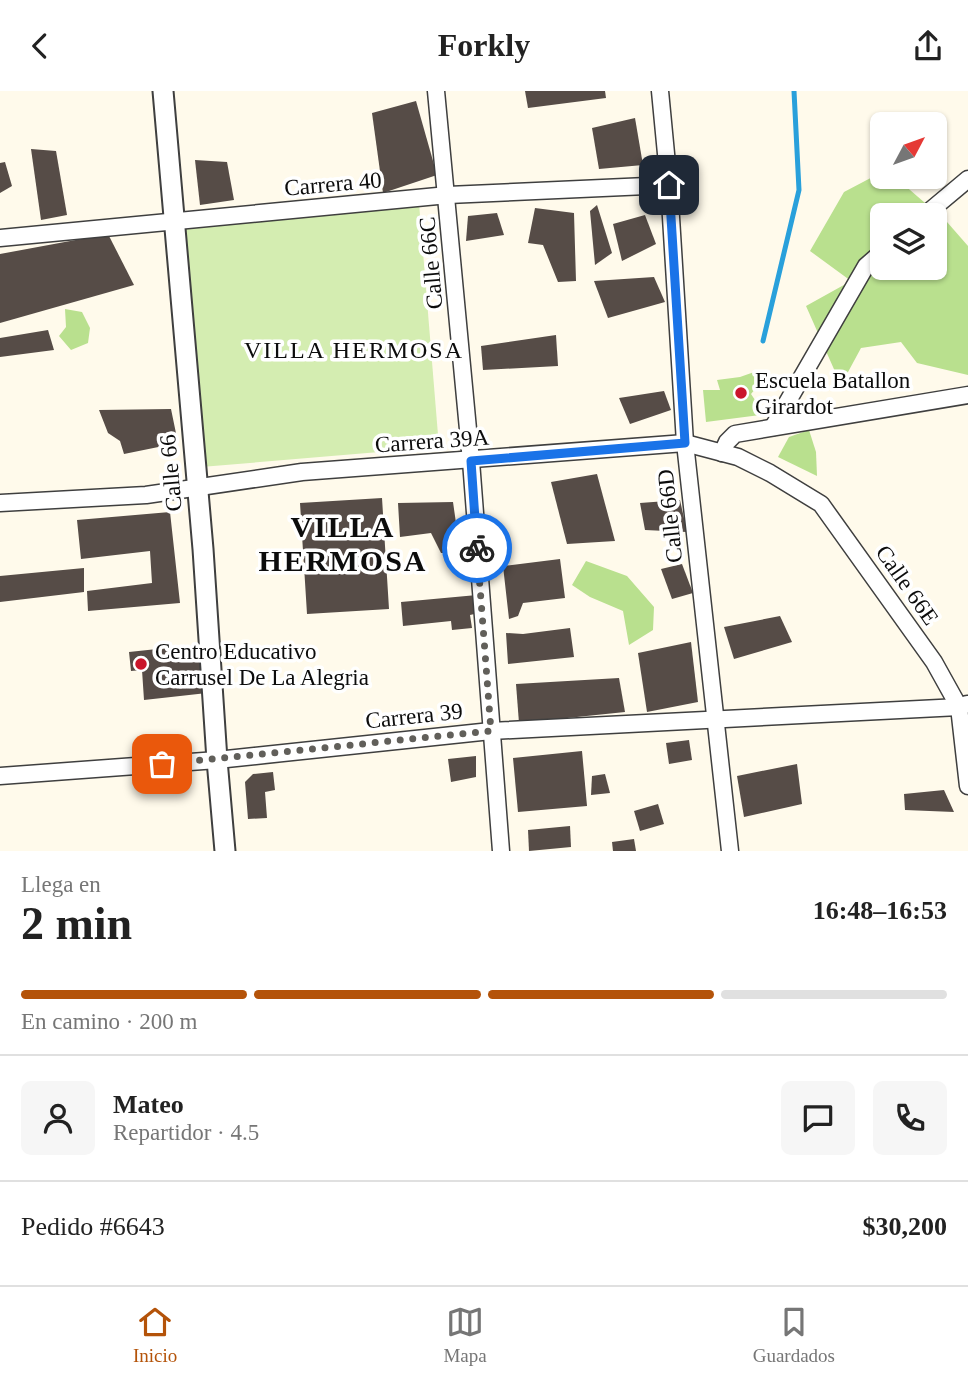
<!DOCTYPE html>
<html lang="es">
<head>
<meta charset="utf-8">
<style>
  body { margin:0; font-family:"Times New Roman",serif; background:#f6f6f6; color:#222; height:100vh; display:flex; flex-direction:column; font-size:26px; white-space:nowrap }
  * { box-sizing:border-box; margin:0 }
  p { font-size:23px; color:#767676 }
  .icon { flex:none; width:38px; height:38px; fill:none; stroke:currentColor; stroke-width:2; stroke-linecap:round; stroke-linejoin:round }
  .map { position:relative; height:760px; overflow:hidden }
  .drawer { display:flex; flex-direction:column; background:#fff; flex:1 }
  .drawer>* { flex:none }
  .needle { width:46px; rotate:49deg }
  .buttons { position:absolute; left:870px; top:21px; display:grid; gap:14px }
  .buttons a { display:grid; place-items:center; width:77px; height:77px; border-radius:10px; background:#fff; box-shadow:0 2px 5px #0004; font-size:35px }
  .pin { position:absolute; display:grid; place-items:center; width:60px; height:60px; color:#fff; margin:-30px; border-radius:14px; box-shadow:0 4px 10px #0006 }
  .courier { position:absolute; display:grid; place-items:center; width:70px; height:70px; margin:-35px; border:5px solid #1a73e8; border-radius:50%; background:#fff; color:#222; box-shadow:0 2px 9px #0007 }
  .headline em { font-style:normal; font-weight:700 }
  .headline div { display:flex; flex-direction:column-reverse }
  .headline { display:flex; align-items:center; justify-content:space-between; height:119px; padding:0 21px }
  h1 { font-size:46px; font-weight:700; line-height:52px }
  .bar { display:grid; grid-template-columns:repeat(4,1fr); gap:10px 7px; align-content:center; height:84px; padding:0 21px }
  .bar i { height:9px; border-radius:5px; background:#e0e0e0 }
  .bar .current { background:#b45309 }
  .bar p { grid-column:span 4 }
  .line { display:flex; align-items:center; gap:18px; padding:0 21px; border-top:2px solid #e0e0e0 }
  .line div { flex:1 }
  .round { display:grid; place-items:center; flex:none; width:74px; height:74px; border-radius:10px; background:#f6f6f6 }
  header { display:flex; justify-content:space-between; align-items:center; height:91px; padding:0 21px; background:#fff; font-size:32px; font-weight:700 }
  .dock { display:flex; justify-content:space-around; align-items:center; height:98px; border-top:2px solid #e0e0e0; background:#fff; font-size:19px; color:#767676 }
  .dock a { display:grid; justify-items:center; gap:4px }
  .dock .current { color:#b45309 }
  .map>svg:first-child { display:block }
</style>
</head>
<body>
<header><svg class="icon" aria-label="back" viewBox="0 0 24 24"><path d="M15 5l-7 7 7 7"/></svg>Forkly<svg class="icon" aria-label="share" viewBox="0 0 24 24"><path d="M12 15V3M7 8l5-5 5 5M5 13v7h14v-7"/></svg></header>
<div class="map">
<svg width="968" height="760" viewBox="0 0 968 760">
  <rect width="100%" height="100%" fill="#fffaeb"/>
  <path fill="#d4edb1" d="M419,112L439,356L201,376L185,133Z"/>
  <g fill="#b9e08e" fill-rule="evenodd">
    <path d="M882,81V86H895L947,131L968,155V284L917,272L901,251L861,257L841,294L806,215L851,190L810,160L844,101ZM882,124H934V177H882Z"/>
    <path d="M65,218L82,221L90,237L88,252L71,259L59,245L66,236Z"/>
    <path d="M757,280L756,297L751,303L759,315L760,324L706,331L703,299H720L717,289L740,286Z"/>
    <path d="M809,339L816,361L817,385L778,366L789,346Z"/>
    <path d="M586,470L627,485L654,516L653,539L629,554L623,520L590,506L572,494Z"/>
  </g>
  <g fill="none" stroke-linecap="round" stroke-linejoin="round">
    <path stroke="#29a0db" stroke-width="5" d="M763,250L799,99L794,0"/>
  </g>
  <g fill="#564c47">
    <path d="M525,0H605L606,7L528,17Z"/>
    <path d="M416,10L437,84L383,102L372,22Z"/>
    <path d="M635,27L643,74L599,78L592,37Z"/>
    <path d="M31,58L56,60L67,124L41,129Z"/>
    <path d="M195,69L227,71L234,109L200,114Z"/>
    <path d="M5,71L12,95L0,102V72Z"/>
    <path d="M597,114L612,162L595,174L590,120Z"/>
    <path d="M535,117L574,122L576,190L558,191L543,154L528,152Z"/>
    <path d="M497,122L504,144L466,150L468,125Z"/>
    <path d="M645,124L656,153L622,170L613,133Z"/>
    <path d="M108,143L134,194L0,232V163Z"/>
    <path d="M654,186L665,211L608,227L594,190Z"/>
    <path d="M48,239L54,259L0,266V247Z"/>
    <path d="M556,244L558,275L483,279L481,255Z"/>
    <path d="M664,300L671,319L630,333L619,307Z"/>
    <path d="M171,318L178,352L124,363L120,350L108,342L99,319Z"/>
    <path d="M597,383L615,450L567,453L551,391Z"/>
    <path d="M382,407L389,518L307,523L300,412Z"/>
    <path d="M680,409L687,441L645,439L640,412Z"/>
    <path d="M453,411L461,467L452,469L449,462H441L431,442L400,446L398,412Z"/>
    <path d="M170,421L180,512L88,520L87,500L152,492L150,460L81,468L77,429Z"/>
    <path d="M560,468L565,507L523,512L518,525L509,528L503,475Z"/>
    <path d="M682,473L693,502L672,508L661,478Z"/>
    <path d="M84,477V501L0,511V485Z"/>
    <path d="M477,504L479,522L470,524L472,537L452,539L451,530L403,535L401,511Z"/>
    <path d="M780,525L792,551L734,568L724,536Z"/>
    <path d="M570,537L574,566L508,573L506,542L523,543Z"/>
    <path d="M691,551L698,611L647,621L638,562Z"/>
    <path d="M204,553L207,602L144,609L142,579L131,580L129,561Z"/>
    <path d="M619,587L625,621L519,632L516,593Z"/>
    <path d="M689,649L692,669L669,673L666,652Z"/>
    <path d="M582,660L587,715L518,721L513,667Z"/>
    <path d="M476,665V686L451,691L448,668Z"/>
    <path d="M797,673L802,713L744,726L737,685Z"/>
    <path d="M273,681L275,699L265,701L267,727L248,728L245,691L253,683Z"/>
    <path d="M605,683L610,702L591,704L592,685Z"/>
    <path d="M944,699L954,721L905,719L904,703Z"/>
    <path d="M658,713L664,733L640,740L634,720Z"/>
    <path d="M570,735L571,756L529,760L528,739Z"/>
    <path d="M634,748L636,760H613L612,751Z"/>
  </g>
  <g fill="none" stroke-linecap="round" stroke-linejoin="round">
    <defs>
      <g id="minor">
        <path d="M436,0L471,370L501,760"/>
        <path d="M660,0L669,94L685,352L730,760"/>
        <path d="M925,124L968,88"/>
        <path d="M0,147L448,104L669,94"/>
        <path d="M773,336L866,175L882,161"/>
        <path d="M722,362L727,351L735,343L968,304"/>
        <path d="M0,412L146,404L302,381L685,352L738,366L770,382L821,413L934,571L959,616L968,695"/>
        <path d="M0,685L217,669L491,640L959,616L967,613"/>
      </g>
      <path id="tertiary" d="M163,0L203,458L217,669L225,760"/>
    </defs>
    <use href="#minor" stroke="#3f3f3f" stroke-width="19"/>
    <use href="#tertiary" stroke="#3f3f3f" stroke-width="23"/>
    <use href="#minor" stroke="#fff" stroke-width="16"/>
    <use href="#tertiary" stroke="#fff" stroke-width="19"/>
  </g>
  <g fill="none" stroke-linecap="round" stroke-linejoin="round">
    <path stroke="#615f5a" stroke-width="7" stroke-dasharray="0 12.6" d="M162,673L491,640L477,457"/>
    <path stroke="#1a73e8" stroke-width="9" d="M477,457L471,370L685,352L669,94"/>
  </g>
  <g fill="#ca162b" stroke="#fff" stroke-width="2.5">
    <circle cx="741" cy="302" r="7"/>
    <circle cx="141" cy="573" r="7"/>
  </g>
  <g text-anchor="middle" dominant-baseline="central" stroke-width="7" stroke-linejoin="round" paint-order="stroke">
    <g font-size="23" fill="#0c0c0c" stroke="#fff">
      <text transform="translate(333 93) rotate(-5)">Carrera 40</text>
      <text transform="translate(431 172) rotate(-95)">Calle 66C</text>
      <text transform="translate(432 350) rotate(-4)">Carrera 39A</text>
      <text transform="translate(171 382) rotate(-95)">Calle 66</text>
      <text transform="translate(670 425) rotate(-96)">Calle 66D</text>
      <text transform="translate(907 494) rotate(55)">Calle 66E</text>
      <text transform="translate(414 625) rotate(-6)">Carrera 39</text>
    </g>
    <g font-size="23" fill="#0c0c0c" stroke="#fff" text-anchor="start">
      <text x="755" y="289">Escuela Batallon<tspan x="755" dy="26">Girardot</tspan></text>
      <text x="155" y="560">Centro Educativo<tspan x="155" dy="26">Carrusel De La Alegria</tspan></text>
    </g>
    <g font-size="24" letter-spacing="2" fill="#0c0c0c" stroke="#fff">
      <text x="354" y="259">VILLA HERMOSA</text>
    </g>
    <g font-size="30" font-weight="bold" letter-spacing="2" fill="#0c0c0c" stroke="#fff">
      <text x="343" y="435">VILLA<tspan x="343" dy="34">HERMOSA</tspan></text>
    </g>
  </g>
</svg>
<div class="buttons">
<a><svg class="needle" viewBox="-14 -14 28 28"><path d="M0-13l5 13h-10z" fill="#e53935"/><path d="M0 13l5-13h-10z" fill="#767676"/></svg></a>
<a><svg class="icon" aria-label="layers" viewBox="0 0 24 24"><path d="M12 4l9 5-9 5-9-5zM3 14l9 5 9-5"/></svg></a>
</div>
<div class="pin" style="left:162px;top:673px;background:#ea580c"><svg class="icon" aria-label="bag" viewBox="0 0 24 24"><path d="M5 8h14l-1 12H6zM9 8a3 3 0 0 1 6 0"/></svg></div>
<div class="pin" style="left:669px;top:94px;background:#1f2937"><svg class="icon" aria-label="home" viewBox="0 0 24 24"><path d="M3 11l9-7 9 7M6 9v11h12V9"/></svg></div>
<div class="courier" style="left:477px;top:457px"><svg class="icon" aria-label="bike" viewBox="0 0 24 24"><circle cx="6" cy="16" r="4"/><circle cx="18" cy="16" r="4"/><path d="M6 16l4-8h5l3 8M10 8l3 8H6M13 5h3"/></svg></div>
</div>
<section class="drawer">
<div class="headline"><div><h1>2 min</h1><p>Llega en</p></div><em>16:48–16:53</em></div>
<div class="bar"><i class="current"></i><i class="current"></i><i class="current"></i><i></i><p>En camino · 200 m</p></div>
<div class="line" style="height:126px"><a class="round"><svg class="icon" aria-label="person" viewBox="0 0 24 24"><circle cx="12" cy="8" r="4"/><path d="M4 21q1-7 8-7t8 7"/></svg></a><div><b>Mateo</b><p>Repartidor · 4.5</p></div><a class="round"><svg class="icon" aria-label="chat" viewBox="0 0 24 24"><path d="M4 5h16v11H9l-5 4z"/></svg></a><a class="round"><svg class="icon" aria-label="phone" viewBox="0 0 24 24"><path d="M5 4h4l2 5-3 2q2 4 5 5l2-3 5 2v4C11 20 4 13 5 4z"/></svg></a></div>
<div class="line" style="height:91px"><div>Pedido #6643</div><b>$30,200</b></div>
</section>
<nav class="dock">
<a class="current"><svg class="icon" aria-label="home" viewBox="0 0 24 24"><path d="M3 11l9-7 9 7M6 9v11h12V9"/></svg>Inicio</a>
<a><svg class="icon" aria-label="map" viewBox="0 0 24 24"><path d="M3 6l6-2 6 2 6-2v14l-6 2-6-2-6 2zM9 4v14M15 6v14"/></svg>Mapa</a>
<a><svg class="icon" aria-label="saved" viewBox="0 0 24 24"><path d="M7 4h10v16l-5-4-5 4z"/></svg>Guardados</a>
</nav>
</body>
</html>
